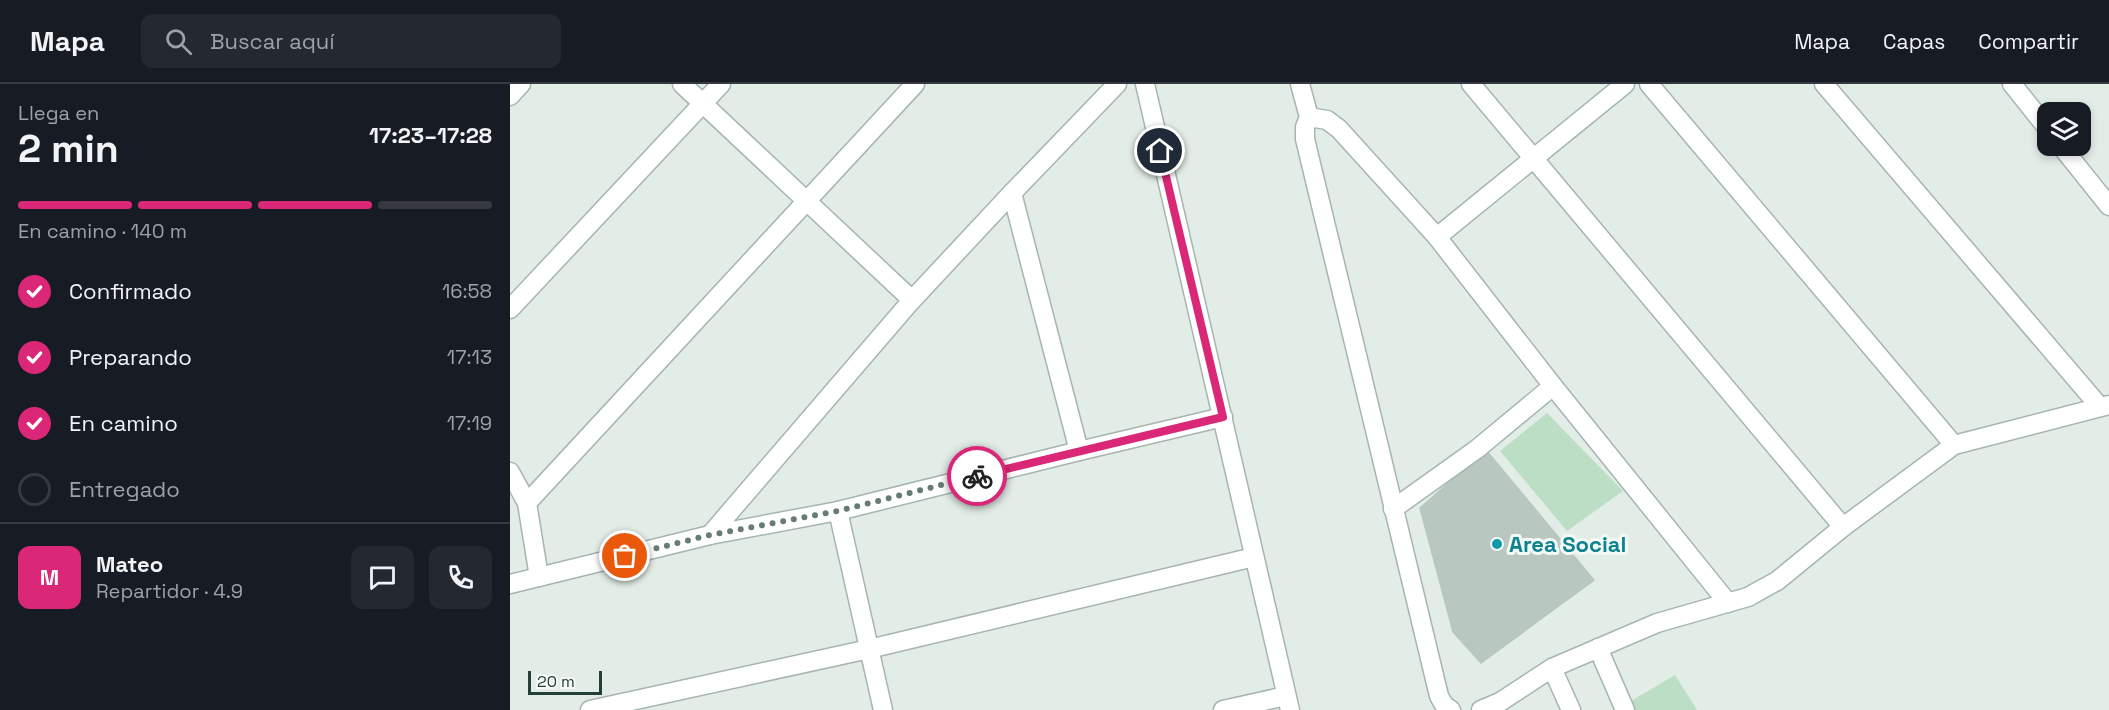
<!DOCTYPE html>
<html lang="es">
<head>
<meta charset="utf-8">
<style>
  body { margin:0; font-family:"Space Grotesk",sans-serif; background:#242831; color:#f1f3f6; height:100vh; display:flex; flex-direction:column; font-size:22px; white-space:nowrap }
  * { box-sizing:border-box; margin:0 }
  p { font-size:20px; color:#9ea1a6 }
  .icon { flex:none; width:33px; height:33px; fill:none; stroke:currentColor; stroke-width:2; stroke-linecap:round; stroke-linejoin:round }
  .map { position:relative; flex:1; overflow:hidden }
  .sheet { display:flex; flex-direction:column; background:#171b24; width:510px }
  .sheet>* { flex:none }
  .fabs { position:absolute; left:1527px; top:18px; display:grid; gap:12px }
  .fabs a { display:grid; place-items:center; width:54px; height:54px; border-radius:12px; background:#171b24; box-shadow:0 3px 9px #0003; font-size:30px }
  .scale { position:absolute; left:18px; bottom:15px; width:74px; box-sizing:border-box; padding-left:6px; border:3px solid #233f36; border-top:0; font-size:16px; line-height:21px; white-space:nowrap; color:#233f36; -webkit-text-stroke:4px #f4f9f6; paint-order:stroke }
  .pin { position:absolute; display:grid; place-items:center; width:51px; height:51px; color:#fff; margin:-26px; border:3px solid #fff; border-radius:50%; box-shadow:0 2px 6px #0007 }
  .courier { position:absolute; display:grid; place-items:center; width:60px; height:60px; margin:-30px; border:4px solid #db2777; border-radius:50%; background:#fff; color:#222; box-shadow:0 2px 8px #0007 }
  .summary em { font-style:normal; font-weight:800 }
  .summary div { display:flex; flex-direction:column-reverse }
  .summary { display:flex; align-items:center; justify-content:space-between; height:102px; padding:0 18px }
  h1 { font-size:39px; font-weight:800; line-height:45px }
  .bar { display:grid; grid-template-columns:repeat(4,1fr); gap:9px 6px; align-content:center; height:72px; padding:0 18px }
  .bar i { height:8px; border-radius:4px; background:#363941 }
  .bar .current { background:#db2777 }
  .bar p { grid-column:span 4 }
  .line { display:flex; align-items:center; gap:15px; padding:0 18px; border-top:2px solid #363941 }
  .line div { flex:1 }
  .round { display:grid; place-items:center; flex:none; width:63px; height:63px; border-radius:12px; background:#242831 }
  ol { padding:0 18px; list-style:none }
  li { display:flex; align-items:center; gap:18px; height:66px }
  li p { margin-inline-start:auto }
  li .icon { padding:6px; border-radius:50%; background:#db2777; color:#fff; stroke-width:4 }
  li:last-child { color:#9ea1a6 }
  li i { width:33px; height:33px; border:3px solid #363941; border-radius:50% }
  header { display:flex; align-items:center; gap:36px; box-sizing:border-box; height:84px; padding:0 30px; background:#171b24; border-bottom:2px solid #363941 }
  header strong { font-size:28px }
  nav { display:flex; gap:33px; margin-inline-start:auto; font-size:21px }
  .search { width:420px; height:54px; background:#242831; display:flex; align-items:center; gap:15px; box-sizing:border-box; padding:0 21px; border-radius:12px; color:#9ea1a6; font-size:22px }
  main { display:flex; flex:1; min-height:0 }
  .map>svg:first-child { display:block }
</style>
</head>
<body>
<header>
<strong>Mapa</strong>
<div class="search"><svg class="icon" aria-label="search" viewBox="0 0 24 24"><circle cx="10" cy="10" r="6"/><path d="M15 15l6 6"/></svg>Buscar aquí</div>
<nav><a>Mapa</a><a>Capas</a><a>Compartir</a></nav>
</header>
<main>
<section class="sheet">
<div class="summary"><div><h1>2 min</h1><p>Llega en</p></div><em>17:23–17:28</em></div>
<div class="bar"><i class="current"></i><i class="current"></i><i class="current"></i><i></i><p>En camino · 140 m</p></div>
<ol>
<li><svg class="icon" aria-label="check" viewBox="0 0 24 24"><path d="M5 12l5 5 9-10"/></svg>Confirmado<p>16:58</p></li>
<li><svg class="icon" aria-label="check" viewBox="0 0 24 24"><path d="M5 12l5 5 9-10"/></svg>Preparando<p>17:13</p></li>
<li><svg class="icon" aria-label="check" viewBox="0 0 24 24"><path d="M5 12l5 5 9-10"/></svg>En camino<p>17:19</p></li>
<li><i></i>Entregado</li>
</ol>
<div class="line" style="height:108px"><b class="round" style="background:#db2777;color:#fff">M</b><div><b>Mateo</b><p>Repartidor · 4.9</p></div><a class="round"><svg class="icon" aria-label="chat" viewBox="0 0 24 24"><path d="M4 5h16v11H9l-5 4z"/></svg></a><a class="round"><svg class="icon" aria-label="phone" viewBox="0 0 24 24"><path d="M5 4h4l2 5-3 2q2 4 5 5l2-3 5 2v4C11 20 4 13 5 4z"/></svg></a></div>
</section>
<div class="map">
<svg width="1599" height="626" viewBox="0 0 1599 626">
  <rect width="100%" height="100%" fill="#e3ede8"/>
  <g fill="#bcdec4">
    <path d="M1037,329L1113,407L1057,447L990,367Z"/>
    <path d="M1165,591L1187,626H1106Z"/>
  </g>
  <path fill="#b8c8c1" stroke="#b5c7bf" stroke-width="1.5" d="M976,366L1084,496L971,579L943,548L910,424Z"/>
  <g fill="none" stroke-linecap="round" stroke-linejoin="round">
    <defs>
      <g id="street">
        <path d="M172,0L402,216"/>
        <path d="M635,0L780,626"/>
        <path d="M790,0L799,33L795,43V55L929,612L934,621L941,626"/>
        <path d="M961,0L1333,443"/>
        <path d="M1139,0L1444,361"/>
        <path d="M1314,0L1590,323"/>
        <path d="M1502,0L1538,45"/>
        <path d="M0,12L11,0"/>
        <path d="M799,33L817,36L829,45L927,153L1043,302L1218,519"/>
        <path d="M1551,62L1599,122"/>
        <path d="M502,109L569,367"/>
        <path d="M927,153L1115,0"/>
        <path d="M0,225L211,0"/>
        <path d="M0,388L17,419L29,493"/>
        <path d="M17,419L405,0"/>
        <path d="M883,425L967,365L1043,302"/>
        <path d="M328,427L373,626"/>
        <path d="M200,451L402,216L502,109L607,0"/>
        <path d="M0,500L200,451L328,427L569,367L713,333"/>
        <path d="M1088,564L1115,626"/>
        <path d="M1042,584L1061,626"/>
        <path d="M80,626L359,565L744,473"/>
        <path d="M713,626L776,612"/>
        <path d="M971,626L990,618L1042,584L1147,539L1238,513L1267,497L1333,443L1444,361L1599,321"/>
      </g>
    </defs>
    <use href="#street" stroke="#a6b5af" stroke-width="21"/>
    <use href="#street" stroke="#fff" stroke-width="18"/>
  </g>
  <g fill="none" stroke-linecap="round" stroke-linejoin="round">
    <path stroke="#667c74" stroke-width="6" stroke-dasharray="0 10.8" d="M115,472L200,451L328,427L467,392"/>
    <path stroke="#db2777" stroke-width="8" d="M467,392L713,333L650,67"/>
  </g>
  <circle fill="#0f9aa8" stroke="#f4f9f6" stroke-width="2" cx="987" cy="460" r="6"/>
  <g text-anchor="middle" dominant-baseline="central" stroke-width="6" stroke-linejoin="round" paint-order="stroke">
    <g font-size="22" font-weight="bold" fill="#0d838f" stroke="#f4f9f6" text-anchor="start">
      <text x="999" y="460">Area Social</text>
    </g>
  </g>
</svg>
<div class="fabs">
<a><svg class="icon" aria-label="layers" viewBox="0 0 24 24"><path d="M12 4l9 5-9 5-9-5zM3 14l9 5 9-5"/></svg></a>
</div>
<div class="scale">20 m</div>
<div class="pin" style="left:115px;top:472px;background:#ea580c"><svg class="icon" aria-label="bag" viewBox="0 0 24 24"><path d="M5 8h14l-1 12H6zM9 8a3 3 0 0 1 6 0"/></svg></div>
<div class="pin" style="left:650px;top:67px;background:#1f2937"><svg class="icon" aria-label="home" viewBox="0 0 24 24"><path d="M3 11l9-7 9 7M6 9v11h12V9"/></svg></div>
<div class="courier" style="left:467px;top:392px"><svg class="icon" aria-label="bike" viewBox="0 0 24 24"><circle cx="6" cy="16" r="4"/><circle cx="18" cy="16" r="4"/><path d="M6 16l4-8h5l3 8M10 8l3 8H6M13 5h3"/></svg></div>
</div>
</main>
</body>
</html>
